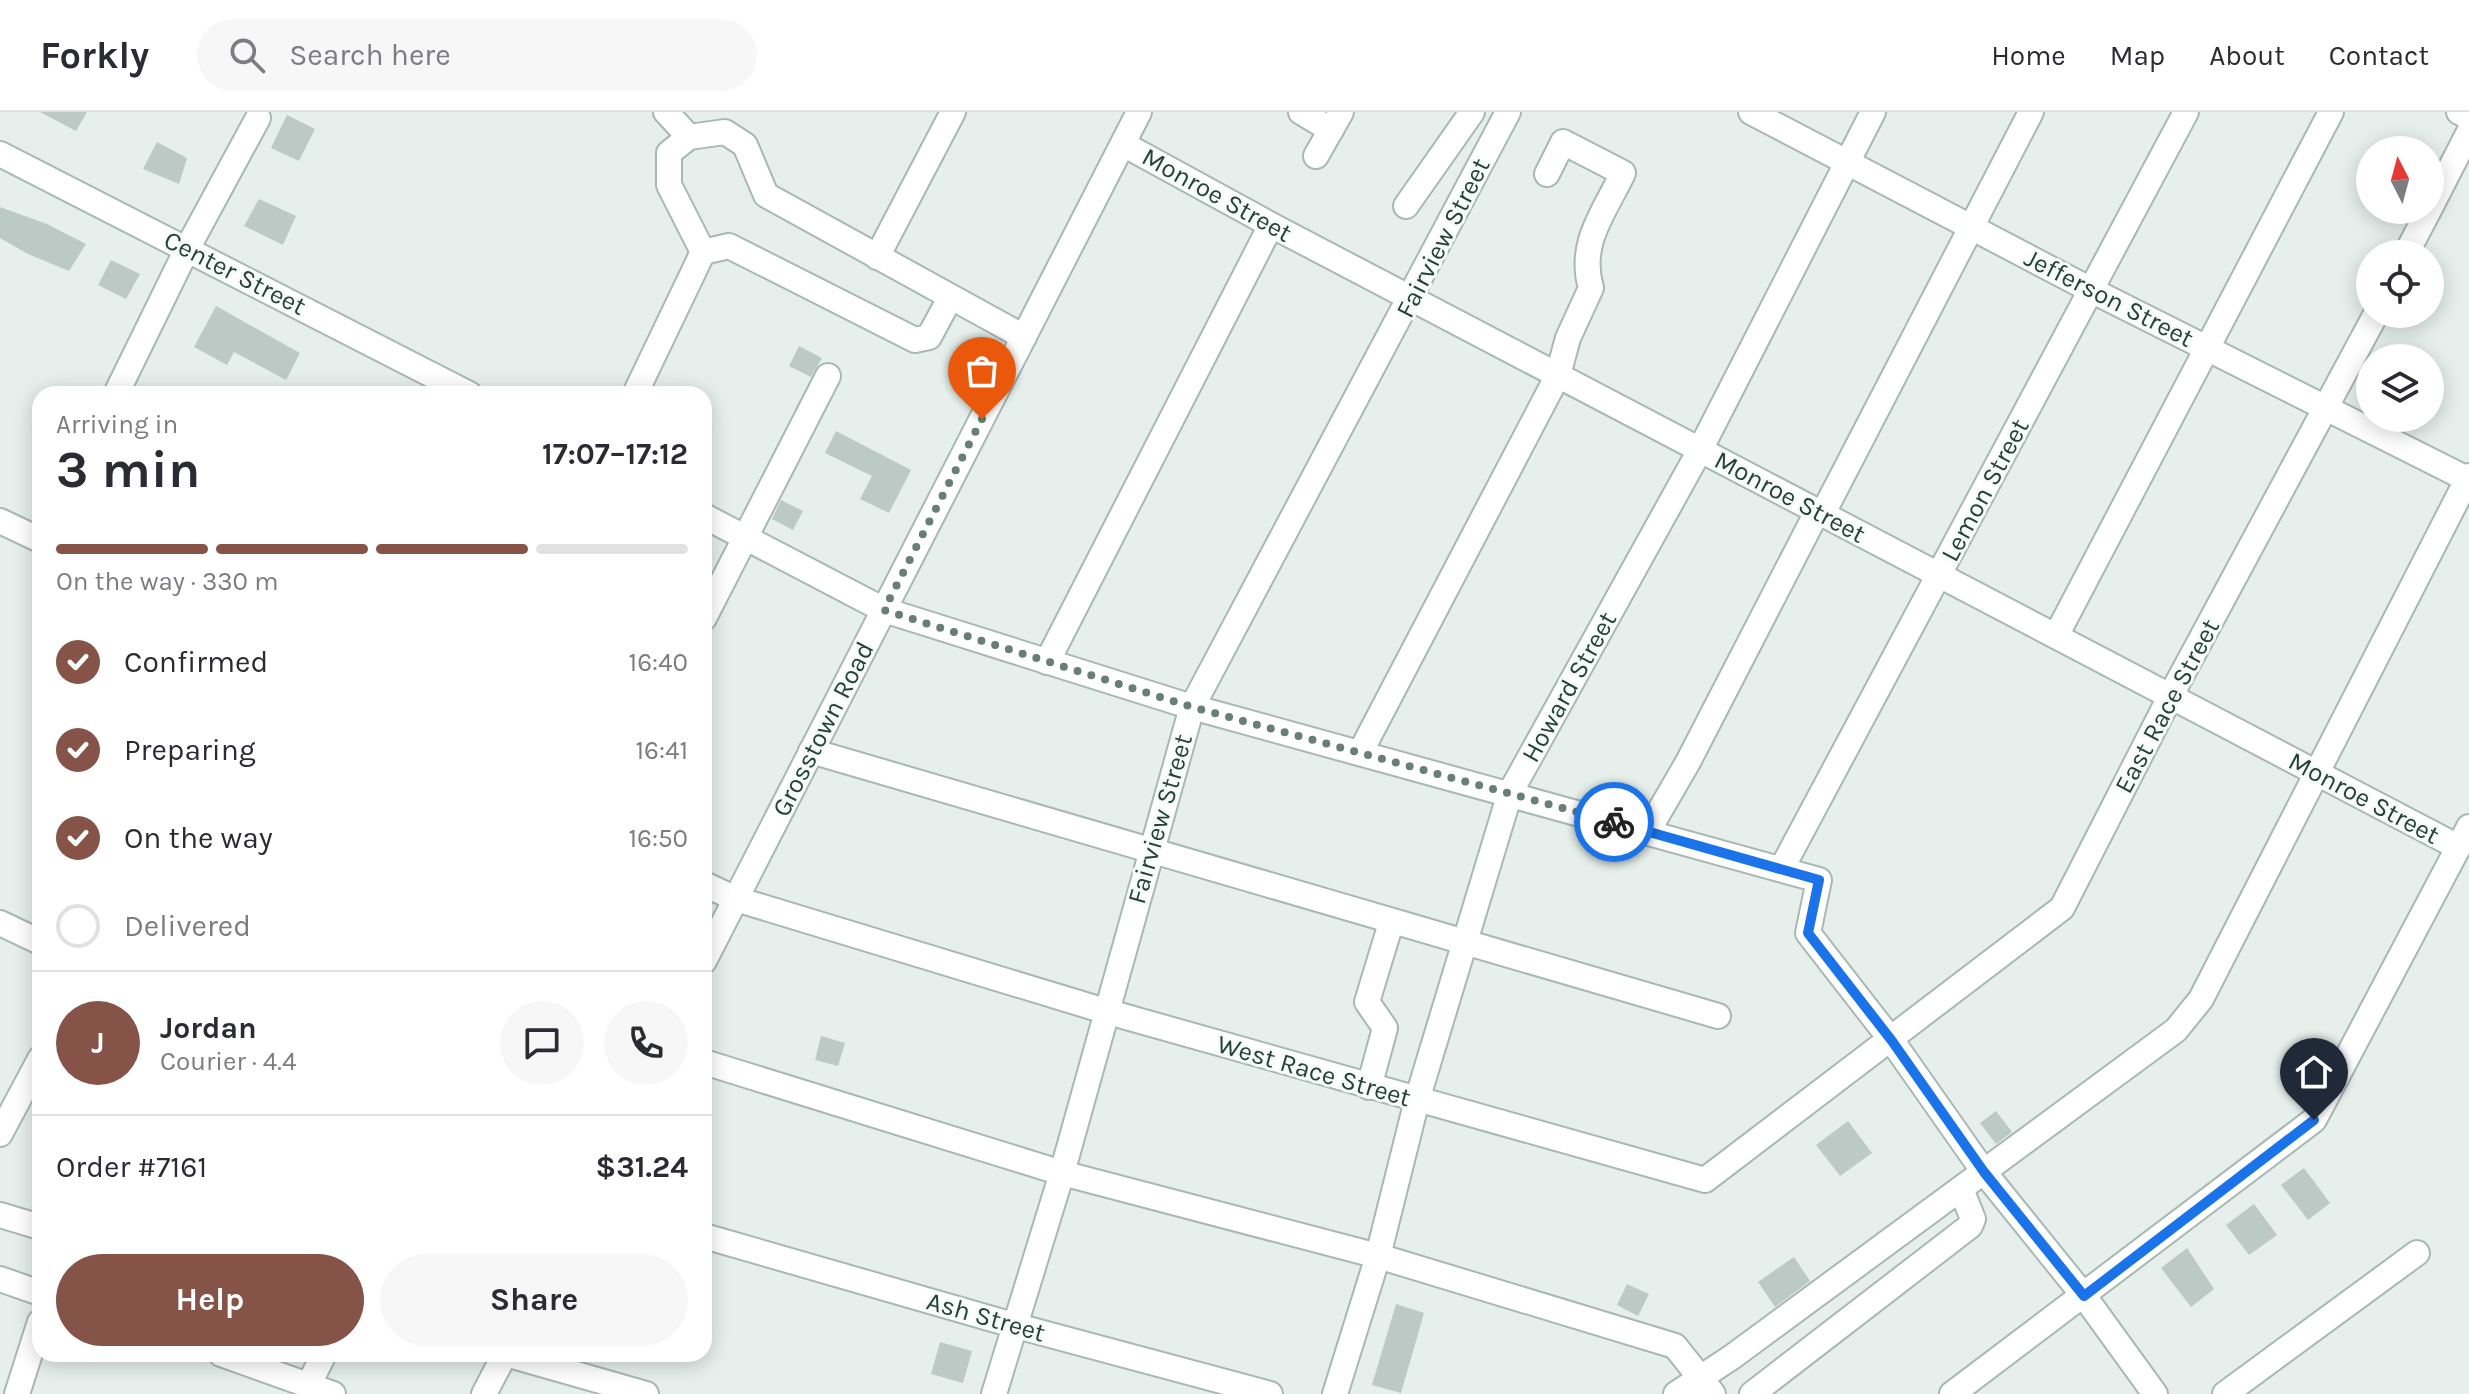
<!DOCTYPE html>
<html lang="en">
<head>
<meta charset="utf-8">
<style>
  body { margin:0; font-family:Karla,sans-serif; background:#f7f7f7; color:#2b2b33; height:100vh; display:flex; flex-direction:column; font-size:30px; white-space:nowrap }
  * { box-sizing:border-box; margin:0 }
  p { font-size:26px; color:#7c7c81 }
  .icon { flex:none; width:44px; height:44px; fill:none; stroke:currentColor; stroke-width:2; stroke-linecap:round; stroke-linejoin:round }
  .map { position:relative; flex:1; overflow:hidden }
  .side { position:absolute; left:32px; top:274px; width:680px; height:976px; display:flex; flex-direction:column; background:#fff; border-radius:24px; box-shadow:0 4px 20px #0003 }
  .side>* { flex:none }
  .needle { width:52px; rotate:354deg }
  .buttons { position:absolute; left:2356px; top:24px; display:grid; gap:16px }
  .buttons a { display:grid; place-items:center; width:88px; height:88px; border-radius:50%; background:#fff; box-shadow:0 4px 20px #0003; font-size:40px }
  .pin { position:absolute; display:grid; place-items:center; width:68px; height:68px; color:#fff; margin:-82px -34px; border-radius:50% 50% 50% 0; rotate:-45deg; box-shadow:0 0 8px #0007 }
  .pin .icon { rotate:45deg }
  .courier { position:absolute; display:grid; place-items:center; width:80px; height:80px; margin:-40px; border:6px solid #1a73e8; border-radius:50%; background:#fff; color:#222; box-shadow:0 2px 10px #0007 }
  .headline em { font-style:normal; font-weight:700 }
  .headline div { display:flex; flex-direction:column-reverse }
  .headline { display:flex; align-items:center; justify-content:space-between; height:136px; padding:0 24px }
  h1 { font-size:52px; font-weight:700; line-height:60px }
  .bar { display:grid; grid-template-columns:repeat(4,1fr); gap:12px 8px; align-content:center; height:96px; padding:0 24px }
  .bar i { height:10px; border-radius:6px; background:#e1e1e2 }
  .bar .current { background:#855347 }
  .bar p { grid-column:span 4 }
  .line { display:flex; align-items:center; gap:20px; padding:0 24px; border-top:2px solid #e1e1e2 }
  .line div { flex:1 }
  .round { display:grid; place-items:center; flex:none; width:84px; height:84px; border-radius:42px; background:#f7f7f7 }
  ol { padding:0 24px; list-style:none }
  li { display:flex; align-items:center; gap:24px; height:88px }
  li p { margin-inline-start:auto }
  li .icon { padding:8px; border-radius:50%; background:#855347; color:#fff; stroke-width:4 }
  li:last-child { color:#7c7c81 }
  li i { width:44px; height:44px; border:4px solid #e1e1e2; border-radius:50% }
  .action { display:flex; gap:16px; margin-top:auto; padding:16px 24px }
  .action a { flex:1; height:92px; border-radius:48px; background:#855347; color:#fff; font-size:32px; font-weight:700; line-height:92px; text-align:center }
  .action a+a { background:#f7f7f7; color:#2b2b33 }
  header { display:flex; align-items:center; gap:48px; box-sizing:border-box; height:112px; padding:0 40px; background:#fff; border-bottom:2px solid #e1e1e2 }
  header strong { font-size:38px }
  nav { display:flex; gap:44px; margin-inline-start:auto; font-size:28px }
  .search { width:560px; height:72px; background:#f7f7f7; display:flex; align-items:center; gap:20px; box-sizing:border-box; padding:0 28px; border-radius:44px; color:#7c7c81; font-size:30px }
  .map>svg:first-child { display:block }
</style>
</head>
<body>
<header>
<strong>Forkly</strong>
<div class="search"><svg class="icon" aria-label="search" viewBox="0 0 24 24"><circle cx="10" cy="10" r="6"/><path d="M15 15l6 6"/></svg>Search here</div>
<nav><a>Home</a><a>Map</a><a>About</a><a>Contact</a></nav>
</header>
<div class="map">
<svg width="2469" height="1282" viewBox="0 0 2469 1282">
  <rect width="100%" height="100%" fill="#e6efeb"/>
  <g fill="#bbcac4">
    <path d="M40,0H87L76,19Z"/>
    <path d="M287,3L315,17L299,49L271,36Z"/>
    <path d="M157,30L187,46L179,72L143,57Z"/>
    <path d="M259,87L296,104L283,133L244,114Z"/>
    <path d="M0,95L47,112L86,132L69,159L28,142L0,126Z"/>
    <path d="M111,148L140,162L126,187L98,173Z"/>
    <path d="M216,194L300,241L286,268L234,240L227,253L194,235Z"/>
    <path d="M799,234L822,246L811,265L789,254Z"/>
    <path d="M836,319L911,358L889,401L860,387L872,364L825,341Z"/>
    <path d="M781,388L803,399L793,418L772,407Z"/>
    <path d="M821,924L845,931L838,954L815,948Z"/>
    <path d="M1996,999L2012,1020L1996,1032L1980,1011Z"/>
    <path d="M1848,1009L1872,1041L1840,1064L1816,1033Z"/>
    <path d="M2304,1056L2330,1091L2308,1108L2281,1073Z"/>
    <path d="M2254,1092L2277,1123L2249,1143L2226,1113Z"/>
    <path d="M2187,1136L2214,1177L2191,1195L2161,1156Z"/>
    <path d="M1794,1145L1810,1169L1775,1195L1758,1170Z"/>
    <path d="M1627,1172L1649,1182L1638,1204L1617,1193Z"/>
    <path d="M1396,1192L1424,1201L1401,1281L1372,1273Z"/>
    <path d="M940,1230L972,1239L963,1271L931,1262Z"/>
  </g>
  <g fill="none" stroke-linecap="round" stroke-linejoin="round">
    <defs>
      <g id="minor">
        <path d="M666,0L689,25"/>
        <path d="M1301,0L1331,18"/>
        <path d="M1751,0L2091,178L2469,368"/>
        <path d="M2459,0L2469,5"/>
        <path d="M1123,32L1271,113L2458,735"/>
        <path d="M0,42L469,282"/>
        <path d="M1316,44L1341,0"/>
        <path d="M1406,94L1472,0"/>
        <path d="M2430,96L2469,20"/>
        <path d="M703,140L669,73V41L689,25L725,20L745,33L766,83L1024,225"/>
        <path d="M703,140L729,134L915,228L929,225L950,186"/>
        <path d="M2406,142L2429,98"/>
        <path d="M877,145L953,0"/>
        <path d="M116,282L187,137L258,6"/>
        <path d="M635,282L703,140"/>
        <path d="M1822,403L2031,0"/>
        <path d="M704,404L884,498L1192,595L1819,768L1808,821L1892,929L1984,1060L2084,1184L2155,1282"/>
        <path d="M0,409L40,428"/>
        <path d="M704,506L828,264"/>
        <path d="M2056,524L2331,0"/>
        <path d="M1047,550L1271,113"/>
        <path d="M811,639L1718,904"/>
        <path d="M1360,641L1558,263L1568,226L1591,176C1578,131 1604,101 1623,61L1563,30L1547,62"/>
        <path d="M1648,719L1688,650L1817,400"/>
        <path d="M1782,756L2186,0"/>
        <path d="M704,772L736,787L1105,899L1705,1068L2062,796L2171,583L2376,202"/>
        <path d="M0,811L40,830"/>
        <path d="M704,849L1139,0"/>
        <path d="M704,950L1062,1061L1378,1144L1675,1234L1713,1282"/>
        <path d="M1369,975L1385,916L1367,890L1391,811"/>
        <path d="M0,1022L40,947"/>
        <path d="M0,1103L40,1115"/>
        <path d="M704,1124L1013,1213L1270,1282"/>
        <path d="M0,1167L40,1181"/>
        <path d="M221,1242L333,1282"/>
        <path d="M506,1242L646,1282"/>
        <path d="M309,1272L324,1242"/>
        <path d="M17,1282L40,1210"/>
        <path d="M484,1282L505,1242"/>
        <path d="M994,1282L1062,1061L1192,595L1508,0"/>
        <path d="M1335,1282L1378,1144L1417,988L1510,681L1700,338L1873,0"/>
        <path d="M1676,1282L1732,1245L2176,918L2201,887L2469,364"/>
        <path d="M1752,1282L1970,1114L1973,1107L1961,1077"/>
        <path d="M1952,1282L2314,1008L2469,715"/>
        <path d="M2225,1282L2417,1141"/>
      </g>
    </defs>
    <use href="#minor" stroke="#a8b8b2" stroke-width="28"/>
    <use href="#minor" stroke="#fff" stroke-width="24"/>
  </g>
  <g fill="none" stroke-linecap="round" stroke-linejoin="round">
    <path stroke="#687f78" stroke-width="8" stroke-dasharray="0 14.4" d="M982,307L884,498L1192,595L1614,710"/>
    <path stroke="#1a73e8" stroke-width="10" d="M1614,710L1819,768L1808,821L1892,929L1984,1060L2084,1184L2314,1008"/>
  </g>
  <g text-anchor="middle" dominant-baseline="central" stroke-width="6" stroke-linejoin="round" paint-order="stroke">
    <g font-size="26" fill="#24423a" stroke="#f7fbf9">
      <text transform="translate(1217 83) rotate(29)">Monroe Street</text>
      <text transform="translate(1443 126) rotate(-63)">Fairview Street</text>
      <text transform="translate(235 161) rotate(27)">Center Street</text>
      <text transform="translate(2109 186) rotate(27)">Jefferson Street</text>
      <text transform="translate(1985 378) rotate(-62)">Lemon Street</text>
      <text transform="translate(1790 385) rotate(28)">Monroe Street</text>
      <text transform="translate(1569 575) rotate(-61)">Howard Street</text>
      <text transform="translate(2167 594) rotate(-62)">East Race Street</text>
      <text transform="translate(823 617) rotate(-63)">Grosstown Road</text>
      <text transform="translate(2364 686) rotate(28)">Monroe Street</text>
      <text transform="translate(1160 707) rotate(-74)">Fairview Street</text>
      <text transform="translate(1314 959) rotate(16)">West Race Street</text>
      <text transform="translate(986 1205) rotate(16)">Ash Street</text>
    </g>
  </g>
</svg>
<div class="buttons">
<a><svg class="needle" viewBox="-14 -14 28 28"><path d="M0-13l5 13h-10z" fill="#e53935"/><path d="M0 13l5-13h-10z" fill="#7c7c81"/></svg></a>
<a><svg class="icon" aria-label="locate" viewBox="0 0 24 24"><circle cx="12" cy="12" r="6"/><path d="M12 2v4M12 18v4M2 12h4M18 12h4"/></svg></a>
<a><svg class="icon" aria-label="layers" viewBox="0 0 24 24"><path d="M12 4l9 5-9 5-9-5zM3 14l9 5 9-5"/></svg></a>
</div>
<div class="pin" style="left:982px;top:307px;background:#ea580c"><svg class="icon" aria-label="bag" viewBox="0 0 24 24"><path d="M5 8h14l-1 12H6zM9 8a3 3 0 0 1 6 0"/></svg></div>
<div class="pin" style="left:2314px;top:1008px;background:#1f2937"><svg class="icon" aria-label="home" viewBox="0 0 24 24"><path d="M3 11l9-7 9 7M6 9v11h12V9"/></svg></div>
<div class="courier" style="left:1614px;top:710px"><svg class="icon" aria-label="bike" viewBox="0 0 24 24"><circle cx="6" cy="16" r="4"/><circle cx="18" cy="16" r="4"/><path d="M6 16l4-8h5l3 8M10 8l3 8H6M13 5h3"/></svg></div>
<section class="side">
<div class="headline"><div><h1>3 min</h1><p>Arriving in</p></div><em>17:07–17:12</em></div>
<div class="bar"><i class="current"></i><i class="current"></i><i class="current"></i><i></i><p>On the way · 330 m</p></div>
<ol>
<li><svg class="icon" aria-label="check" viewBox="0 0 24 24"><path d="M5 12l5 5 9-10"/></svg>Confirmed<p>16:40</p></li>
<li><svg class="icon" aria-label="check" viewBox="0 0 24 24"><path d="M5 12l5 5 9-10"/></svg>Preparing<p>16:41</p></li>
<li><svg class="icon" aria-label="check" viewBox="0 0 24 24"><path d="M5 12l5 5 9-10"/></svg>On the way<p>16:50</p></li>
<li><i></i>Delivered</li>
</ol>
<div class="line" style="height:144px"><b class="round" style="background:#855347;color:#fff">J</b><div><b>Jordan</b><p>Courier · 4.4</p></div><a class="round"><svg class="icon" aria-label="chat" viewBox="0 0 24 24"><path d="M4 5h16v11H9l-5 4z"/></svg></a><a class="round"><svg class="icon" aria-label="phone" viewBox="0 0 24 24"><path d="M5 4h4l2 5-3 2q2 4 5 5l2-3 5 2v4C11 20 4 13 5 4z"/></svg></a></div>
<div class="line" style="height:104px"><div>Order #7161</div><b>$31.24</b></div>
<div class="action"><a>Help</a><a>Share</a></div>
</section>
</div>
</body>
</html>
